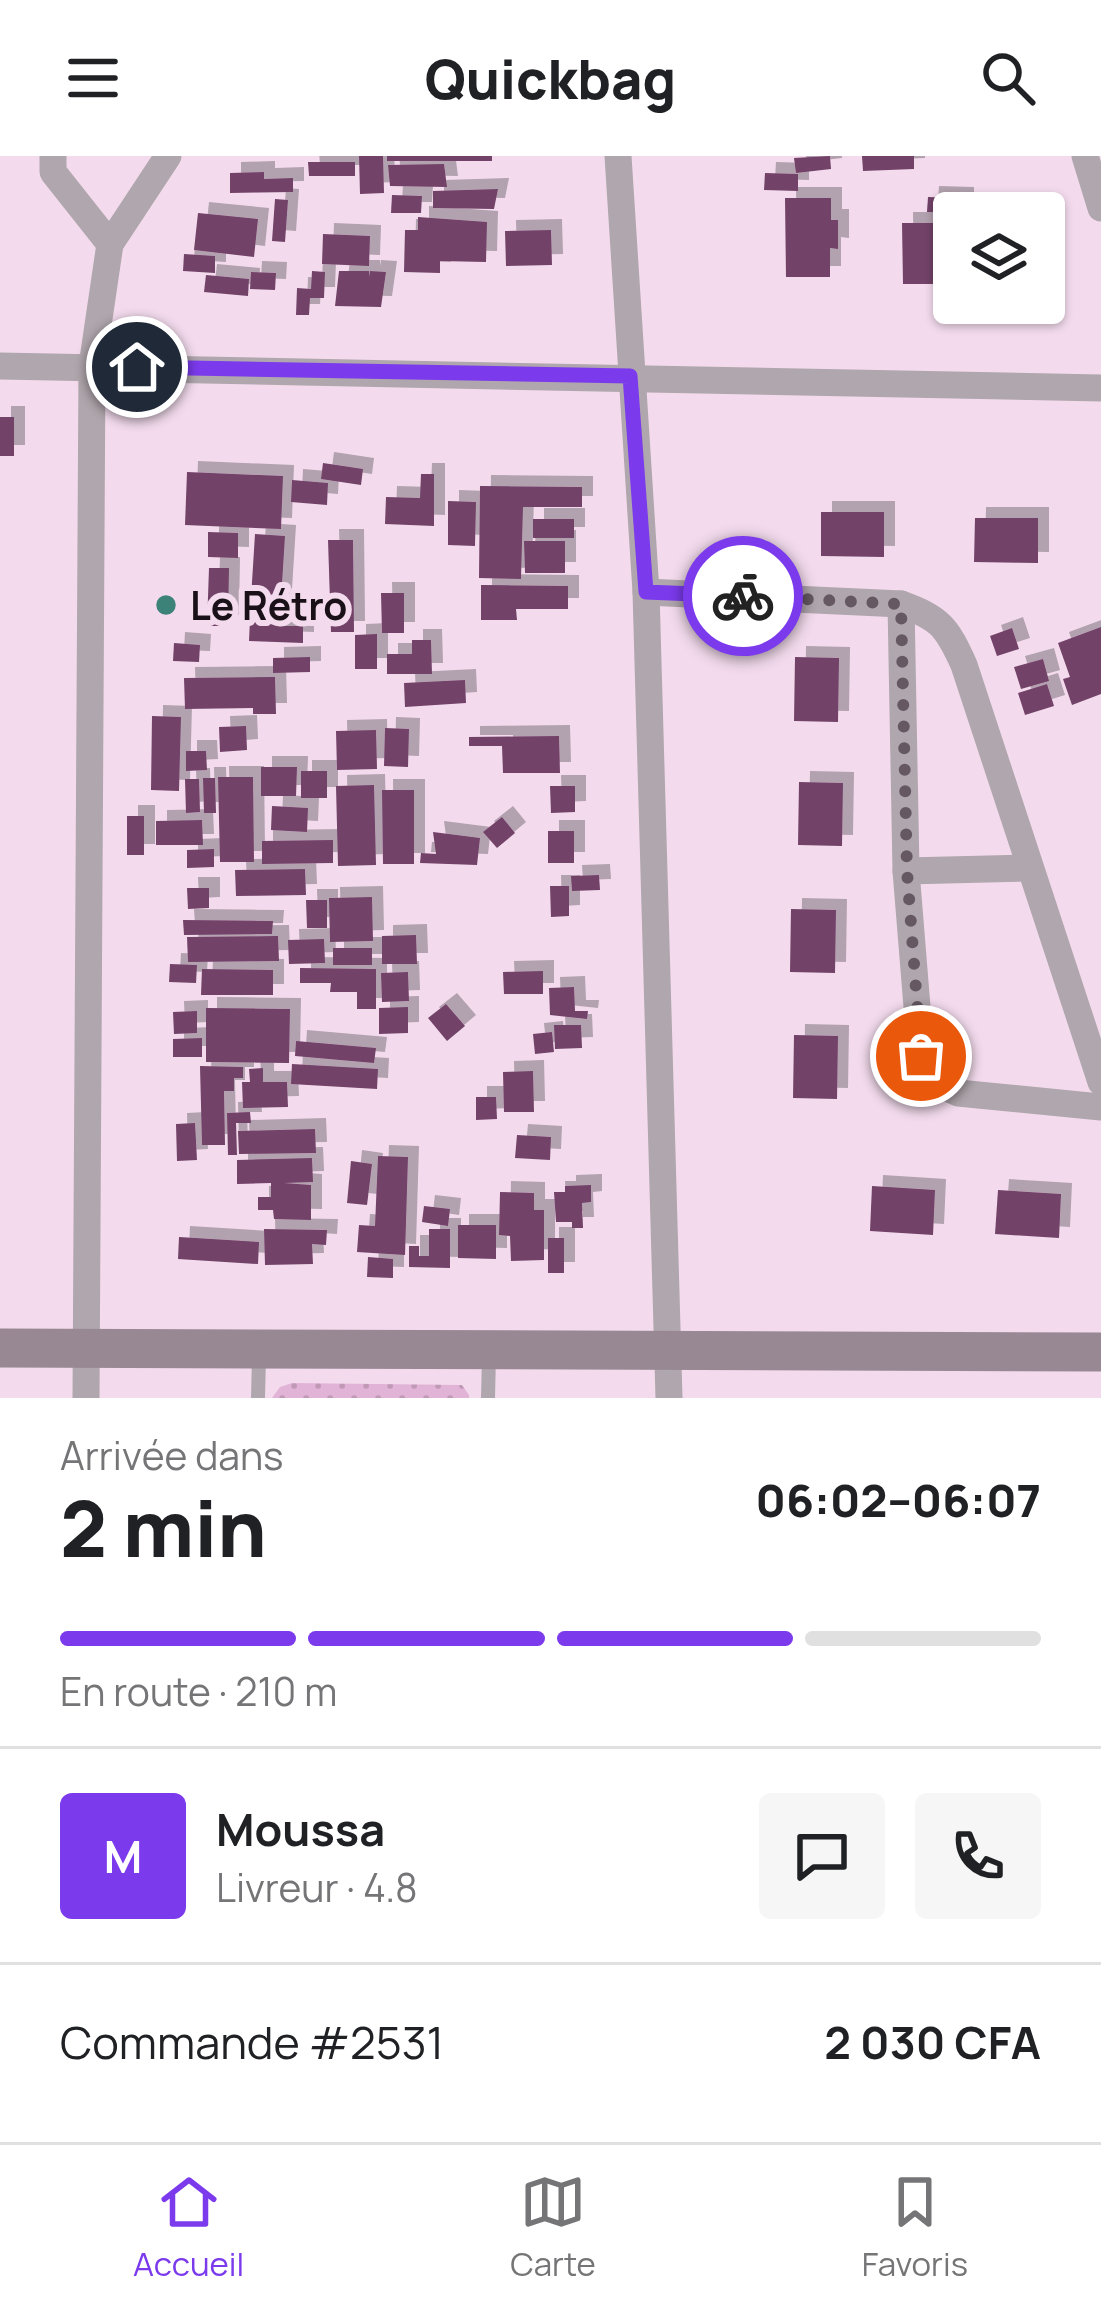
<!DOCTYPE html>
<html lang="fr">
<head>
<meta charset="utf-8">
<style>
  body { margin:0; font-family:Manrope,sans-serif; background:#f6f6f6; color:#202124; height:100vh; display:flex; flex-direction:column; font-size:45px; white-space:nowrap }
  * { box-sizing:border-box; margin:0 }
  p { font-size:39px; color:#757577 }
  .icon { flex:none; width:66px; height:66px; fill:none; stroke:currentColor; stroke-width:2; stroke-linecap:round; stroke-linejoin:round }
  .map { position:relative; height:1242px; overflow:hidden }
  .panel { display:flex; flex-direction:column; background:#fff; flex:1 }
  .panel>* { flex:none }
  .buttons { position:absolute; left:933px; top:36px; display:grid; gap:24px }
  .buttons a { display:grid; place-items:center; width:132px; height:132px; border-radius:12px; background:#fff; box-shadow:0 3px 9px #0004; font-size:60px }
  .pin { position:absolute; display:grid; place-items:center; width:102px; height:102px; color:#fff; margin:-51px; border:6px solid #fff; border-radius:50%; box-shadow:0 3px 12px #0007 }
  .courier { position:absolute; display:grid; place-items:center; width:120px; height:120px; margin:-60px; border:9px solid #7c3aed; border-radius:50%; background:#fff; color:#222; box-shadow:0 3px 15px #0007 }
  .summary em { font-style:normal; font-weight:800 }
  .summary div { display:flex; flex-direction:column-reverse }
  .summary { display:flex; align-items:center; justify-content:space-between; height:204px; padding:0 60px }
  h1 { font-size:78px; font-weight:800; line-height:90px }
  .bar { display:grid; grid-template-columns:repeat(4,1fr); gap:18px 12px; align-content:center; height:144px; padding:0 60px }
  .bar i { height:15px; border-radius:9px; background:#e0e0e0 }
  .bar .on { background:#7c3aed }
  .bar p { grid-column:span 4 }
  .line { display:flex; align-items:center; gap:30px; padding:0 60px; border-top:3px solid #e0e0e0 }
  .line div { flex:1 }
  .round { display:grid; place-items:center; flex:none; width:126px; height:126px; border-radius:12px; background:#f6f6f6 }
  header { display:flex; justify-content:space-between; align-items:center; height:156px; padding:0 60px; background:#fff; font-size:54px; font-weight:800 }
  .menu { display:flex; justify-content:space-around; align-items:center; height:168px; border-top:3px solid #e0e0e0; background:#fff; font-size:33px; color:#757577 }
  .menu a { display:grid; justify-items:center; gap:6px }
  .menu .on { color:#7c3aed }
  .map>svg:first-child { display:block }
</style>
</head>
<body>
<header><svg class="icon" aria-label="menu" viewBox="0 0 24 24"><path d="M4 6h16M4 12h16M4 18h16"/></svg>Quickbag<svg class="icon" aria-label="search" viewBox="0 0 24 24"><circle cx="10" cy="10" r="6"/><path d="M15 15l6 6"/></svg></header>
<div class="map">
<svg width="1101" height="1242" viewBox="0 0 1101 1242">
  <defs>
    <pattern id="grass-dots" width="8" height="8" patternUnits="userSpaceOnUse" patternTransform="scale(3)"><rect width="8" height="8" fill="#e1b3d6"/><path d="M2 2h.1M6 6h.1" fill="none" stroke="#c099b7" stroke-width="1.8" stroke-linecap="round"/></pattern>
    <filter id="shadow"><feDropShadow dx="11" dy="-11" stdDeviation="0" flood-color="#0004"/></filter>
  </defs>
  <rect width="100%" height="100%" fill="#f3dbed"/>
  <path fill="url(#grass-dots)" d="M292,1227L462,1229L469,1239V1242H272L280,1231Z"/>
  <g fill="#724268" filter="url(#shadow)">
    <path d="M359,0H383L384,37L360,38Z"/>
    <rect x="387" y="0" width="105" height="5"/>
    <path d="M830,0L831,13L796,17L794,2Z"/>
    <path d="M862,0H914V13L863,15Z"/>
    <path d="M308,6H355V20H309Z"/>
    <path d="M444,8L447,31L390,30L388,9Z"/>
    <path d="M264,16V23L293,22V36L230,37V17Z"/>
    <path d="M765,17L798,18V35L764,34Z"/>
    <path d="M498,33L494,53L433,52V35Z"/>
    <path d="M392,39L422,40L421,57H391Z"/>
    <path d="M928,41L963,42V57L927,56Z"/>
    <path d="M785,42H831V64H838V93L830,92V121H786Z"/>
    <path d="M275,43L288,44L285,86L272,85Z"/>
    <path d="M198,57L258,63L254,101L194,94Z"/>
    <path d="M418,61L487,66L486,106L440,105V117L404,116L405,74H418Z"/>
    <path d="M902,67H954V128H903Z"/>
    <path d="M551,74L552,109L506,110L505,75Z"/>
    <path d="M323,78L370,80L369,110L322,108Z"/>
    <path d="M184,98L215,100V117L183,115Z"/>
    <path d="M312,115L325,116L324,142H310L309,159H296L297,132L311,133Z"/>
    <path d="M339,115H369L370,121V115L386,116L381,151L335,150Z"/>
    <path d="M251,116L276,117L275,134L250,133Z"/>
    <path d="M206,119L249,123L248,140L204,136Z"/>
    <rect x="0" y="261" width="14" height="39"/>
    <path d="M323,307L363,313L361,329L321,323Z"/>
    <path d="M187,316L283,320L281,373L185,369Z"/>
    <path d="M421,318H434V370L385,368L386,341L420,342Z"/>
    <path d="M292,324L328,327L327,349L291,346Z"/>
    <path d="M480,330L582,331V351H523L521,423L479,422Z"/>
    <path d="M448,345L476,346L475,390L448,389Z"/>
    <path d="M821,356H884V401L821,400Z"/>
    <path d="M975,362H1038V407L974,406Z"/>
    <rect x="533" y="363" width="41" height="19"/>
    <path d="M208,376L238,377V402L208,401Z"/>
    <path d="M255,378L285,380L280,460L250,458Z"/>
    <path d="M328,384H353L354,476H331Z"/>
    <path d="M524,385H565V417H525Z"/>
    <path d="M209,412H229L228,470H207Z"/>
    <path d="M481,429L568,430V453H516L517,464H481Z"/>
    <path d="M381,437H404V477H382Z"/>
    <path d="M250,463L277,464V470H303V487L249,485Z"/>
    <path d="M1101,471V538L1072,549L1063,523L1070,521L1058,487Z"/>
    <path d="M1012,472L1019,493L997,500L990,480Z"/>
    <path d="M377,478V513H355V479Z"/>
    <path d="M412,484H431L432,518H387V498H412Z"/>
    <path d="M174,487L200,489L199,506L173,505Z"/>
    <path d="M310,501V516L273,517V502Z"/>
    <path d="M795,501L839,502L838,566L794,565Z"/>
    <path d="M1043,503L1049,525L1021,533L1014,511Z"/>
    <path d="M275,521L276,558H253V552L185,553L184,522Z"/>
    <path d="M465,524L466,547L405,551L404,527Z"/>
    <path d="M1047,528L1054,550L1025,559L1018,537Z"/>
    <path d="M152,560L181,561L179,635L151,634Z"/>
    <path d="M246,570L247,594L220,596L219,571Z"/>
    <path d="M385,572L409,573L408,611L384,610Z"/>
    <path d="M376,574L377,613L337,614L336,575Z"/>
    <path d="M559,580L560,617H503L502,590H469V581Z"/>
    <path d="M186,595H206L207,614L186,615Z"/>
    <path d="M261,611H297L296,640H261Z"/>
    <rect x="301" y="615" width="26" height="27"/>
    <path d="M218,621H253L254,706H220Z"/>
    <path d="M203,622H215L216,657H204Z"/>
    <path d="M185,623H199L200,656L186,657Z"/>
    <path d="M799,626L843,627L842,690L798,689Z"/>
    <path d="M374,629L376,709L338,710L336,630Z"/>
    <path d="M550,630H575V656L551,657Z"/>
    <path d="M382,634H414V708H383Z"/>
    <path d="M272,650L308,652L307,676L271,674Z"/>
    <rect x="127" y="660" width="17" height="39"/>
    <path d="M502,661L515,677L497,692L483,676Z"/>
    <path d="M202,664L203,689H156V665Z"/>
    <rect x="548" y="675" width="26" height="32"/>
    <path d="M433,676L480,682L477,709L420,707L421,697L436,698Z"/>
    <path d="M333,684V707L262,708V685Z"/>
    <path d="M214,693V711L187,712V694Z"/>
    <path d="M305,713L306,739L236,740L235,714Z"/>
    <path d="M599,719L600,734L572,735L571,720Z"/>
    <path d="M550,730H569V760L551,761Z"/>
    <path d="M187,732H209V752L188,753Z"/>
    <path d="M372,741L373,785L330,786L329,742Z"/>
    <path d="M306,744H327V772H307Z"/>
    <path d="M791,753L836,754L835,817L790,816Z"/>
    <path d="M183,764L273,765L272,778L184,779Z"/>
    <path d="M416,779L417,808H382V780Z"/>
    <path d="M278,780L279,805L188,806L187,781Z"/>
    <path d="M324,783L325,807L289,808L288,784Z"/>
    <rect x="333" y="792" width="39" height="17"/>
    <path d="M170,808L197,809L196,827L169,826Z"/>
    <path d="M300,812L376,813V853H357V836H330L331,827H300Z"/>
    <path d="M202,813L273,814V839H201Z"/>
    <path d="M543,815V838H504L503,816Z"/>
    <path d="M408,816L409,845L382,846L381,817Z"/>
    <path d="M574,831L575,855H588L587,863L550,859L549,832Z"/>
    <path d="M446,848L465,870L447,885L428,862Z"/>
    <path d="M408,851V877L379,878V852Z"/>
    <path d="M206,852L290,853L289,907L206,906Z"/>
    <path d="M197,855V877L174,878L173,856Z"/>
    <path d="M554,869H581L582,892L555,893Z"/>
    <path d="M552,876L554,896L535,898L533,878Z"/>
    <path d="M794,879L838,880L837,943L793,942Z"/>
    <path d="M202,882V901H173V883Z"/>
    <path d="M296,885L376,892L374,907L295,900Z"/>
    <path d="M292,908L378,913L377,933L291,928Z"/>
    <path d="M200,910L243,911V922H234V935H224L225,989H202Z"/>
    <path d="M263,912V926H287L288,951L243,952L242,926H250L249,913Z"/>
    <path d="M533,915L534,956H504L503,916Z"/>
    <path d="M476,941H496L497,963L476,964Z"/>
    <path d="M250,956L251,967H236L237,999H228L227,957Z"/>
    <path d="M195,967L197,1004L177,1005L176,968Z"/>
    <path d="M315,973L316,997L239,998L238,975Z"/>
    <path d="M517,979L551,981L550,1004L515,1002Z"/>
    <path d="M378,1000L408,1001L405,1099L357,1096L359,1069L375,1070Z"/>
    <path d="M312,1002L313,1026L284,1027L311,1029V1064L274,1063L273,1054H258V1041H271V1027L237,1028V1004Z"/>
    <path d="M351,1005L372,1008L367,1049L347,1047Z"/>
    <path d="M591,1029V1046L582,1047L583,1072H572V1066H556L554,1036H565V1030Z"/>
    <path d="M872,1030L935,1034L933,1079L870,1075Z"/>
    <path d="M998,1034L1061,1038L1059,1082L995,1078Z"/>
    <path d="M500,1036L534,1037V1054H544V1104L511,1105L510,1080L499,1079Z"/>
    <path d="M424,1050L450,1053L448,1070L422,1066Z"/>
    <path d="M458,1069H496V1103L458,1102Z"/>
    <path d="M264,1073L327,1074L326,1089L312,1088L313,1108L265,1109Z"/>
    <path d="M429,1073H450V1112L409,1111V1090H419V1100H429Z"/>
    <path d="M179,1081L259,1086L258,1108L178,1103Z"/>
    <rect x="548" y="1082" width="16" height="35"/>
    <path d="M368,1101L393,1103V1122L367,1121Z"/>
  </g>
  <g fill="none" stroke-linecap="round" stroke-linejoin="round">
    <g stroke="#b0a6ad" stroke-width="14">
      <path d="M258,1242L259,1200"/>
      <path d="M488,1242L489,1199"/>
    </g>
    <g stroke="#b0a6ad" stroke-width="27">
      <path d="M53,0V16L110,88L92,210L86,1242"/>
      <path d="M618,0L646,436L669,1242"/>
      <path d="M1085,0L1101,52"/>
      <path d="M110,88L168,0"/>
      <path d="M0,210L1101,232"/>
      <path d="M646,436L901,448C940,462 947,471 964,509L1101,926"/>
      <path d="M901,448L906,715L921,900L934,926L958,937L1101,951"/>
      <path d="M906,715L1028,712"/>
    </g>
    <path stroke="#978893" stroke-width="39" d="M0,1192L1101,1196"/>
  </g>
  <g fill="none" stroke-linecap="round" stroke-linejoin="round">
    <path stroke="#655862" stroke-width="12" stroke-dasharray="0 21.6" d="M743,440L901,448L907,715L921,900"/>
    <path stroke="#7c3aed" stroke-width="15" d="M137,211L630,220L646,436L743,440"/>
  </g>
  <circle fill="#3c8279" stroke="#f3dbed" stroke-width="4.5" cx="166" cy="449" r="12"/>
  <g text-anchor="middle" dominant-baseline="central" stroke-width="12" stroke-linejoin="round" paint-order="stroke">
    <g font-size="39" font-weight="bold" fill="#191117" stroke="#f3dbed" text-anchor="start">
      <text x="190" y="449">Le Rétro</text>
    </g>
  </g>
</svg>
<div class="buttons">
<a><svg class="icon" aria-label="layers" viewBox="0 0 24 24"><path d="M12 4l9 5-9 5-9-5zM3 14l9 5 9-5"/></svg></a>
</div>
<div class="pin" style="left:921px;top:900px;background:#ea580c"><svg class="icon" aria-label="bag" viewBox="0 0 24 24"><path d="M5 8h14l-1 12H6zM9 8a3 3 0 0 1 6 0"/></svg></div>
<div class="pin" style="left:137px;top:211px;background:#1f2937"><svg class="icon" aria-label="home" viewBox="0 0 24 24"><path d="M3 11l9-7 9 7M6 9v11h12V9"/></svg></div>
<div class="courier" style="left:743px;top:440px"><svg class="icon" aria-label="bike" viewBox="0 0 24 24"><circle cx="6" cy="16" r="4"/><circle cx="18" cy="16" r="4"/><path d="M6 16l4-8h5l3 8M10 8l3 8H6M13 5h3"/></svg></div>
</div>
<section class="panel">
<div class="summary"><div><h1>2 min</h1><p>Arrivée dans</p></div><em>06:02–06:07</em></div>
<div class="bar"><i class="on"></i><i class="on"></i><i class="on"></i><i></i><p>En route · 210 m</p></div>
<div class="line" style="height:216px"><b class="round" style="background:#7c3aed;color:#fff">M</b><div><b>Moussa</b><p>Livreur · 4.8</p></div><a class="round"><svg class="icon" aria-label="chat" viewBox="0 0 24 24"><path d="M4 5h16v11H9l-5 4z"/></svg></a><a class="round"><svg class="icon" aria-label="phone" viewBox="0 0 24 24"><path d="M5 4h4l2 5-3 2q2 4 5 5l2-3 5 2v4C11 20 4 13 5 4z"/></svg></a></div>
<div class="line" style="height:156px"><div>Commande #2531</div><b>2 030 CFA</b></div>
</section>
<nav class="menu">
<a class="on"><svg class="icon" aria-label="home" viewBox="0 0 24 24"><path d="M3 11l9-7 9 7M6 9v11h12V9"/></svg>Accueil</a>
<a><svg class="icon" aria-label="map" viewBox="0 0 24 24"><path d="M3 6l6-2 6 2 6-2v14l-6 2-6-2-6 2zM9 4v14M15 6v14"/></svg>Carte</a>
<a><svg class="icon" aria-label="saved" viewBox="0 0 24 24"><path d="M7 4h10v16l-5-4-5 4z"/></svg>Favoris</a>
</nav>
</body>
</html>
